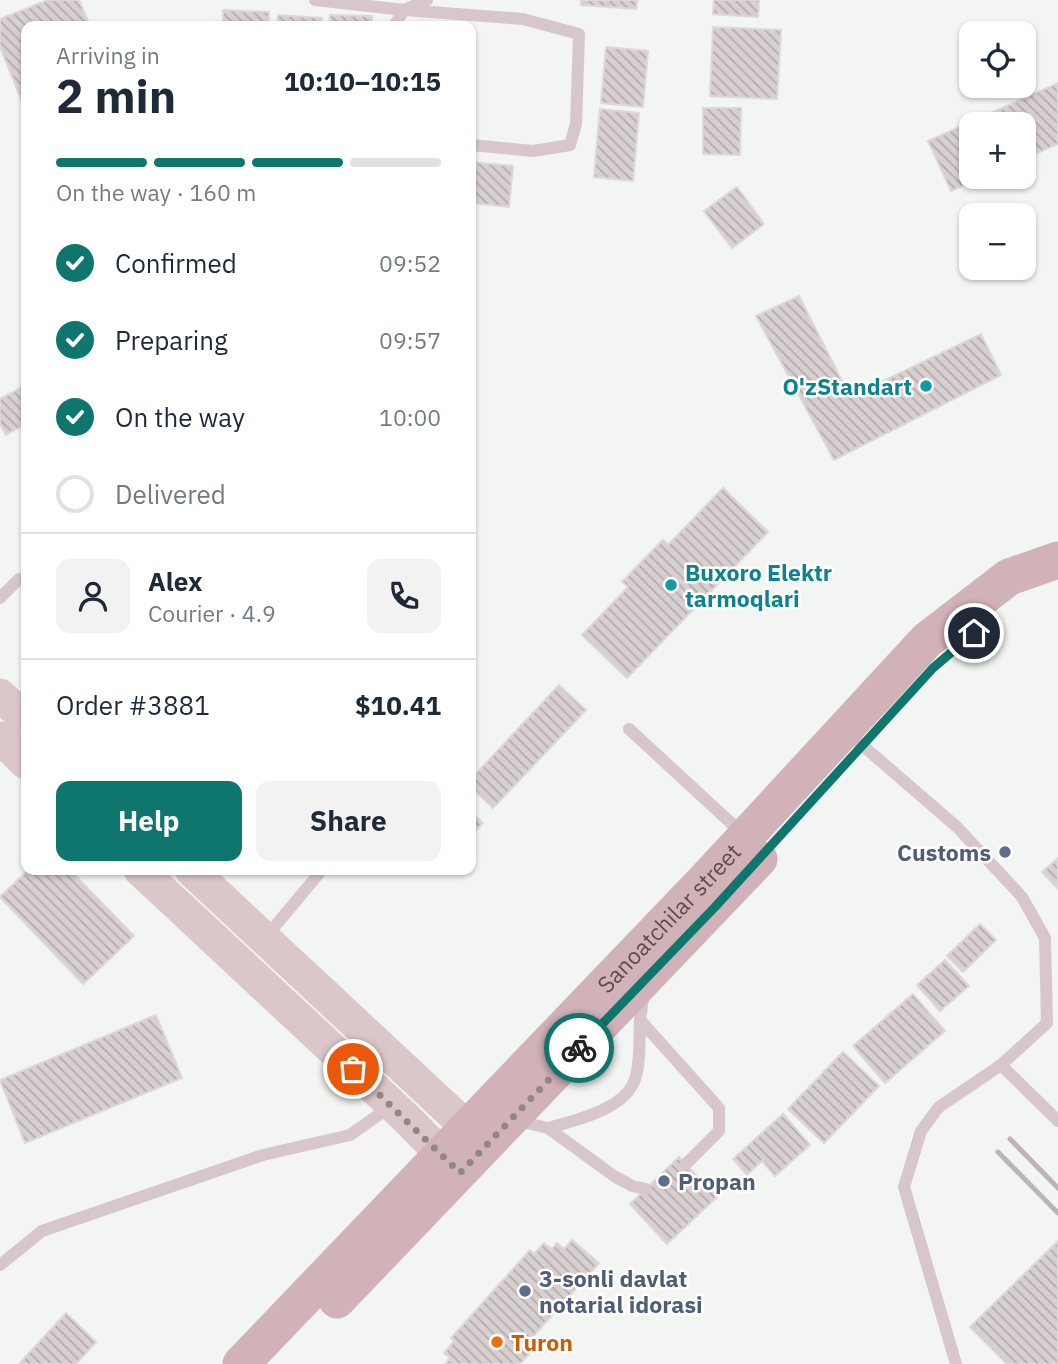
<!DOCTYPE html>
<html lang="en">
<head>
<meta charset="utf-8">
<style>
  body { margin:0; font-family:"IBM Plex Sans",sans-serif; background:#f2f2f3; color:#1f2937; height:100vh; display:flex; flex-direction:column; font-size:26px; white-space:nowrap }
  * { box-sizing:border-box; margin:0 }
  p { font-size:23px; color:#747a83 }
  .icon { flex:none; width:38px; height:38px; fill:none; stroke:currentColor; stroke-width:2; stroke-linecap:round; stroke-linejoin:round }
  .map { position:relative; flex:1; overflow:hidden }
  .details { position:absolute; left:21px; top:21px; width:455px; height:854px; display:flex; flex-direction:column; background:#fff; border-radius:14px; box-shadow:0 2px 5px #0004 }
  .details>* { flex:none }
  .controls { position:absolute; left:959px; top:21px; display:grid; gap:14px }
  .controls a { display:grid; place-items:center; width:77px; height:77px; border-radius:14px; background:#fff; box-shadow:0 2px 5px #0004; font-size:35px }
  .pin { position:absolute; display:grid; place-items:center; width:60px; height:60px; color:#fff; margin:-30px; border:4px solid #fff; border-radius:50%; box-shadow:0 2px 7px #0007 }
  .courier { position:absolute; display:grid; place-items:center; width:70px; height:70px; margin:-35px; border:5px solid #0f766e; border-radius:50%; background:#fff; color:#222; box-shadow:0 2px 9px #0007 }
  .summary em { font-style:normal; font-weight:800 }
  .summary div { display:flex; flex-direction:column-reverse }
  .summary { display:flex; align-items:center; justify-content:space-between; height:119px; padding:0 35px }
  h1 { font-size:46px; font-weight:800; line-height:52px }
  .bar { display:grid; grid-template-columns:repeat(4,1fr); gap:10px 7px; align-content:center; height:84px; padding:0 35px }
  .bar i { height:9px; border-radius:5px; background:#e0e1e3 }
  .bar .selected { background:#0f766e }
  .bar p { grid-column:span 4 }
  .line { display:flex; align-items:center; gap:18px; padding:0 35px; border-top:2px solid #e0e1e3 }
  .line div { flex:1 }
  .round { display:grid; place-items:center; flex:none; width:74px; height:74px; border-radius:14px; background:#f2f2f3 }
  ol { padding:0 35px; list-style:none }
  li { display:flex; align-items:center; gap:21px; height:77px }
  li p { margin-inline-start:auto }
  li .icon { padding:7px; border-radius:50%; background:#0f766e; color:#fff; stroke-width:4 }
  li:last-child { color:#747a83 }
  li i { width:38px; height:38px; border:4px solid #e0e1e3; border-radius:50% }
  .button { display:flex; gap:14px; margin-top:auto; padding:14px 35px }
  .button a { flex:1; height:80px; border-radius:14px; background:#0f766e; color:#fff; font-size:28px; font-weight:800; line-height:80px; text-align:center }
  .button a+a { background:#f2f2f3; color:#1f2937 }
  .map>svg:first-child { display:block }
</style>
</head>
<body>
<div class="map">
<svg width="1058" height="1364" viewBox="0 0 1058 1364">
  <defs>
    <pattern id="building-back-hatch" width="6" height="6" patternUnits="userSpaceOnUse" patternTransform="scale(1.75)"><rect width="6" height="6" fill="#d8cfd1"/><path d="M-1 5l2 2M0 0l6 6M5-1l2 2" fill="none" stroke="#b3aaac"/></pattern>
  </defs>
  <rect width="100%" height="100%" fill="#f3f5f3"/>
  <g fill="url(#building-back-hatch)" stroke="#ded7d7" stroke-width="2">
    <path d="M48,0H79L90,26H26V111L0,47V19Z"/>
    <path d="M581,0H637L636,9L581,5Z"/>
    <path d="M714,0H759L758,17L713,14Z"/>
    <path d="M223,10L269,12L268,26H223Z"/>
    <path d="M278,15L322,18L321,26H277Z"/>
    <path d="M330,15L372,16V26H329Z"/>
    <path d="M713,27L781,30L777,99L710,96Z"/>
    <path d="M606,47L648,51L643,107L601,103Z"/>
    <path d="M1058,83V144L1024,159V124H971V177H983L951,191L928,141Z"/>
    <path d="M703,108H741L740,155L703,154Z"/>
    <path d="M600,109L639,113L633,181L594,177Z"/>
    <path d="M471,162L513,166L509,207L471,203Z"/>
    <path d="M737,187L764,224L732,248L704,211Z"/>
    <path d="M799,296L850,397L981,334L1001,375L834,460L756,316Z"/>
    <path d="M26,385V424L6,435L0,424V399Z"/>
    <path d="M723,488L768,532L627,678L582,635L628,587L622,582L647,556L663,540L668,545Z"/>
    <path d="M559,685L586,710L493,808L471,787V779Z"/>
    <path d="M471,812L483,823L471,836Z"/>
    <path d="M1058,858V889L1042,872Z"/>
    <path d="M28,870H70L134,936L83,984L0,897Z"/>
    <path d="M980,924L996,940L963,972L947,956Z"/>
    <path d="M945,960L969,986L940,1011L917,985Z"/>
    <path d="M913,994L945,1031L885,1083L853,1046Z"/>
    <path d="M156,1015L182,1078L25,1143L0,1080Z"/>
    <path d="M843,1052L879,1086L824,1143L788,1109Z"/>
    <path d="M783,1114L810,1145L775,1176L762,1161L747,1175L733,1159Z"/>
    <path d="M679,1157L717,1197L667,1244L630,1204Z"/>
    <path d="M572,1240L599,1263L529,1341L536,1347L520,1364H445L450,1358L444,1353L454,1341L451,1338L530,1250L534,1254L544,1243L552,1249L557,1243L564,1249Z"/>
    <path d="M1058,1241V1364H1007L970,1327Z"/>
    <path d="M66,1313L96,1342L76,1364H19Z"/>
  </g>
  <g fill="none" stroke-linecap="round" stroke-linejoin="round">
    <g stroke="#d7c7ca" stroke-width="12">
      <path d="M315,0L404,10L523,19L579,34L576,124L570,145L533,151L471,145"/>
      <path d="M394,26L404,10L427,0"/>
      <path d="M0,598L19,579"/>
      <path d="M629,729L744,835"/>
      <path d="M847,732L957,827L1022,897L1045,938L1047,1023L1001,1065L939,1107L921,1131L904,1187L956,1364"/>
      <path d="M265,938L322,870"/>
      <path d="M644,992L640,1020L719,1108V1131L686,1164"/>
      <path d="M1001,1065L1058,1121"/>
      <path d="M514,1120L548,1128L614,1176L632,1186L646,1189"/>
      <path d="M548,1128C575,1120 625,1110 635,1079C641,1061 639,1038 640,1020"/>
      <path d="M0,1265L42,1231L263,1155L350,1135L391,1106"/>
    </g>
    <g stroke="#dbc6c9" stroke-width="33">
      <path d="M0,695L26,719"/>
      <path d="M0,738L26,763"/>
      <path d="M140,870L406,1118L460,1173"/>
      <path d="M191,870L486,1145"/>
    </g>
    <g stroke="#d1b2b8" stroke-width="37">
      <path d="M337,1300L759,859"/>
      <path id="s1" d="M241,1364L708,877L927,640L1009,577L1058,560"/>
    </g>
    <g stroke="#bdb5b5" stroke-width="5">
      <path d="M1010,1139L1058,1188"/>
      <path d="M998,1152L1058,1213"/>
    </g>
  </g>
  <g fill="none" stroke-linecap="round" stroke-linejoin="round">
    <path stroke="#948688" stroke-width="7" stroke-dasharray="0 12.6" d="M353,1069L460,1173L579,1048"/>
    <path stroke="#0f766e" stroke-width="9" d="M579,1048L715,907L933,668L974,633"/>
  </g>
  <g fill="#0f9aa8" stroke="#fff" stroke-width="2.5">
    <circle cx="926" cy="386" r="7"/>
    <circle cx="671" cy="585" r="7"/>
  </g>
  <g fill="#5c6f8a" stroke="#fff" stroke-width="2.5">
    <circle cx="1005" cy="852" r="7"/>
    <circle cx="664" cy="1181" r="7"/>
    <circle cx="525" cy="1291" r="7"/>
  </g>
  <circle fill="#e8710a" stroke="#fff" stroke-width="2.5" cx="497" cy="1342" r="7"/>
  <g text-anchor="middle" dominant-baseline="central" stroke-width="5" stroke-linejoin="round" paint-order="stroke">
    <g font-size="23" font-weight="bold" fill="#0d838f" stroke="#fff" text-anchor="end">
      <text x="912" y="386">O'zStandart</text>
      <text x="685" y="572" text-anchor="start">Buxoro Elektr<tspan x="685" dy="26">tarmoqlari</tspan></text>
    </g>
    <g font-size="23" font-weight="bold" fill="#4e5e75" stroke="#fff" text-anchor="start">
      <text x="991" y="852" text-anchor="end">Customs</text>
      <text x="678" y="1181">Propan</text>
      <text x="539" y="1278">3-sonli davlat<tspan x="539" dy="26">notarial idorasi</tspan></text>
    </g>
    <g font-size="23" fill="#614a4e" stroke="#fff">
      <text stroke="none"><textPath href="#s1" startOffset="618">Sanoatchilar street</textPath></text>
    </g>
    <g font-size="23" font-weight="bold" fill="#c56008" stroke="#fff" text-anchor="start">
      <text x="511" y="1342">Turon</text>
    </g>
  </g>
</svg>
<div class="controls">
<a><svg class="icon" aria-label="locate" viewBox="0 0 24 24"><circle cx="12" cy="12" r="6"/><path d="M12 2v4M12 18v4M2 12h4M18 12h4"/></svg></a>
<a>+</a>
<a>−</a>
</div>
<div class="pin" style="left:353px;top:1069px;background:#ea580c"><svg class="icon" aria-label="bag" viewBox="0 0 24 24"><path d="M5 8h14l-1 12H6zM9 8a3 3 0 0 1 6 0"/></svg></div>
<div class="pin" style="left:974px;top:633px;background:#1f2937"><svg class="icon" aria-label="home" viewBox="0 0 24 24"><path d="M3 11l9-7 9 7M6 9v11h12V9"/></svg></div>
<div class="courier" style="left:579px;top:1048px"><svg class="icon" aria-label="bike" viewBox="0 0 24 24"><circle cx="6" cy="16" r="4"/><circle cx="18" cy="16" r="4"/><path d="M6 16l4-8h5l3 8M10 8l3 8H6M13 5h3"/></svg></div>
<section class="details">
<div class="summary"><div><h1>2 min</h1><p>Arriving in</p></div><em>10:10–10:15</em></div>
<div class="bar"><i class="selected"></i><i class="selected"></i><i class="selected"></i><i></i><p>On the way · 160 m</p></div>
<ol>
<li><svg class="icon" aria-label="check" viewBox="0 0 24 24"><path d="M5 12l5 5 9-10"/></svg>Confirmed<p>09:52</p></li>
<li><svg class="icon" aria-label="check" viewBox="0 0 24 24"><path d="M5 12l5 5 9-10"/></svg>Preparing<p>09:57</p></li>
<li><svg class="icon" aria-label="check" viewBox="0 0 24 24"><path d="M5 12l5 5 9-10"/></svg>On the way<p>10:00</p></li>
<li><i></i>Delivered</li>
</ol>
<div class="line" style="height:126px"><a class="round"><svg class="icon" aria-label="person" viewBox="0 0 24 24"><circle cx="12" cy="8" r="4"/><path d="M4 21q1-7 8-7t8 7"/></svg></a><div><b>Alex</b><p>Courier · 4.9</p></div><a class="round"><svg class="icon" aria-label="phone" viewBox="0 0 24 24"><path d="M5 4h4l2 5-3 2q2 4 5 5l2-3 5 2v4C11 20 4 13 5 4z"/></svg></a></div>
<div class="line" style="height:91px"><div>Order #3881</div><b>$10.41</b></div>
<div class="button"><a>Help</a><a>Share</a></div>
</section>
</div>
</body>
</html>
